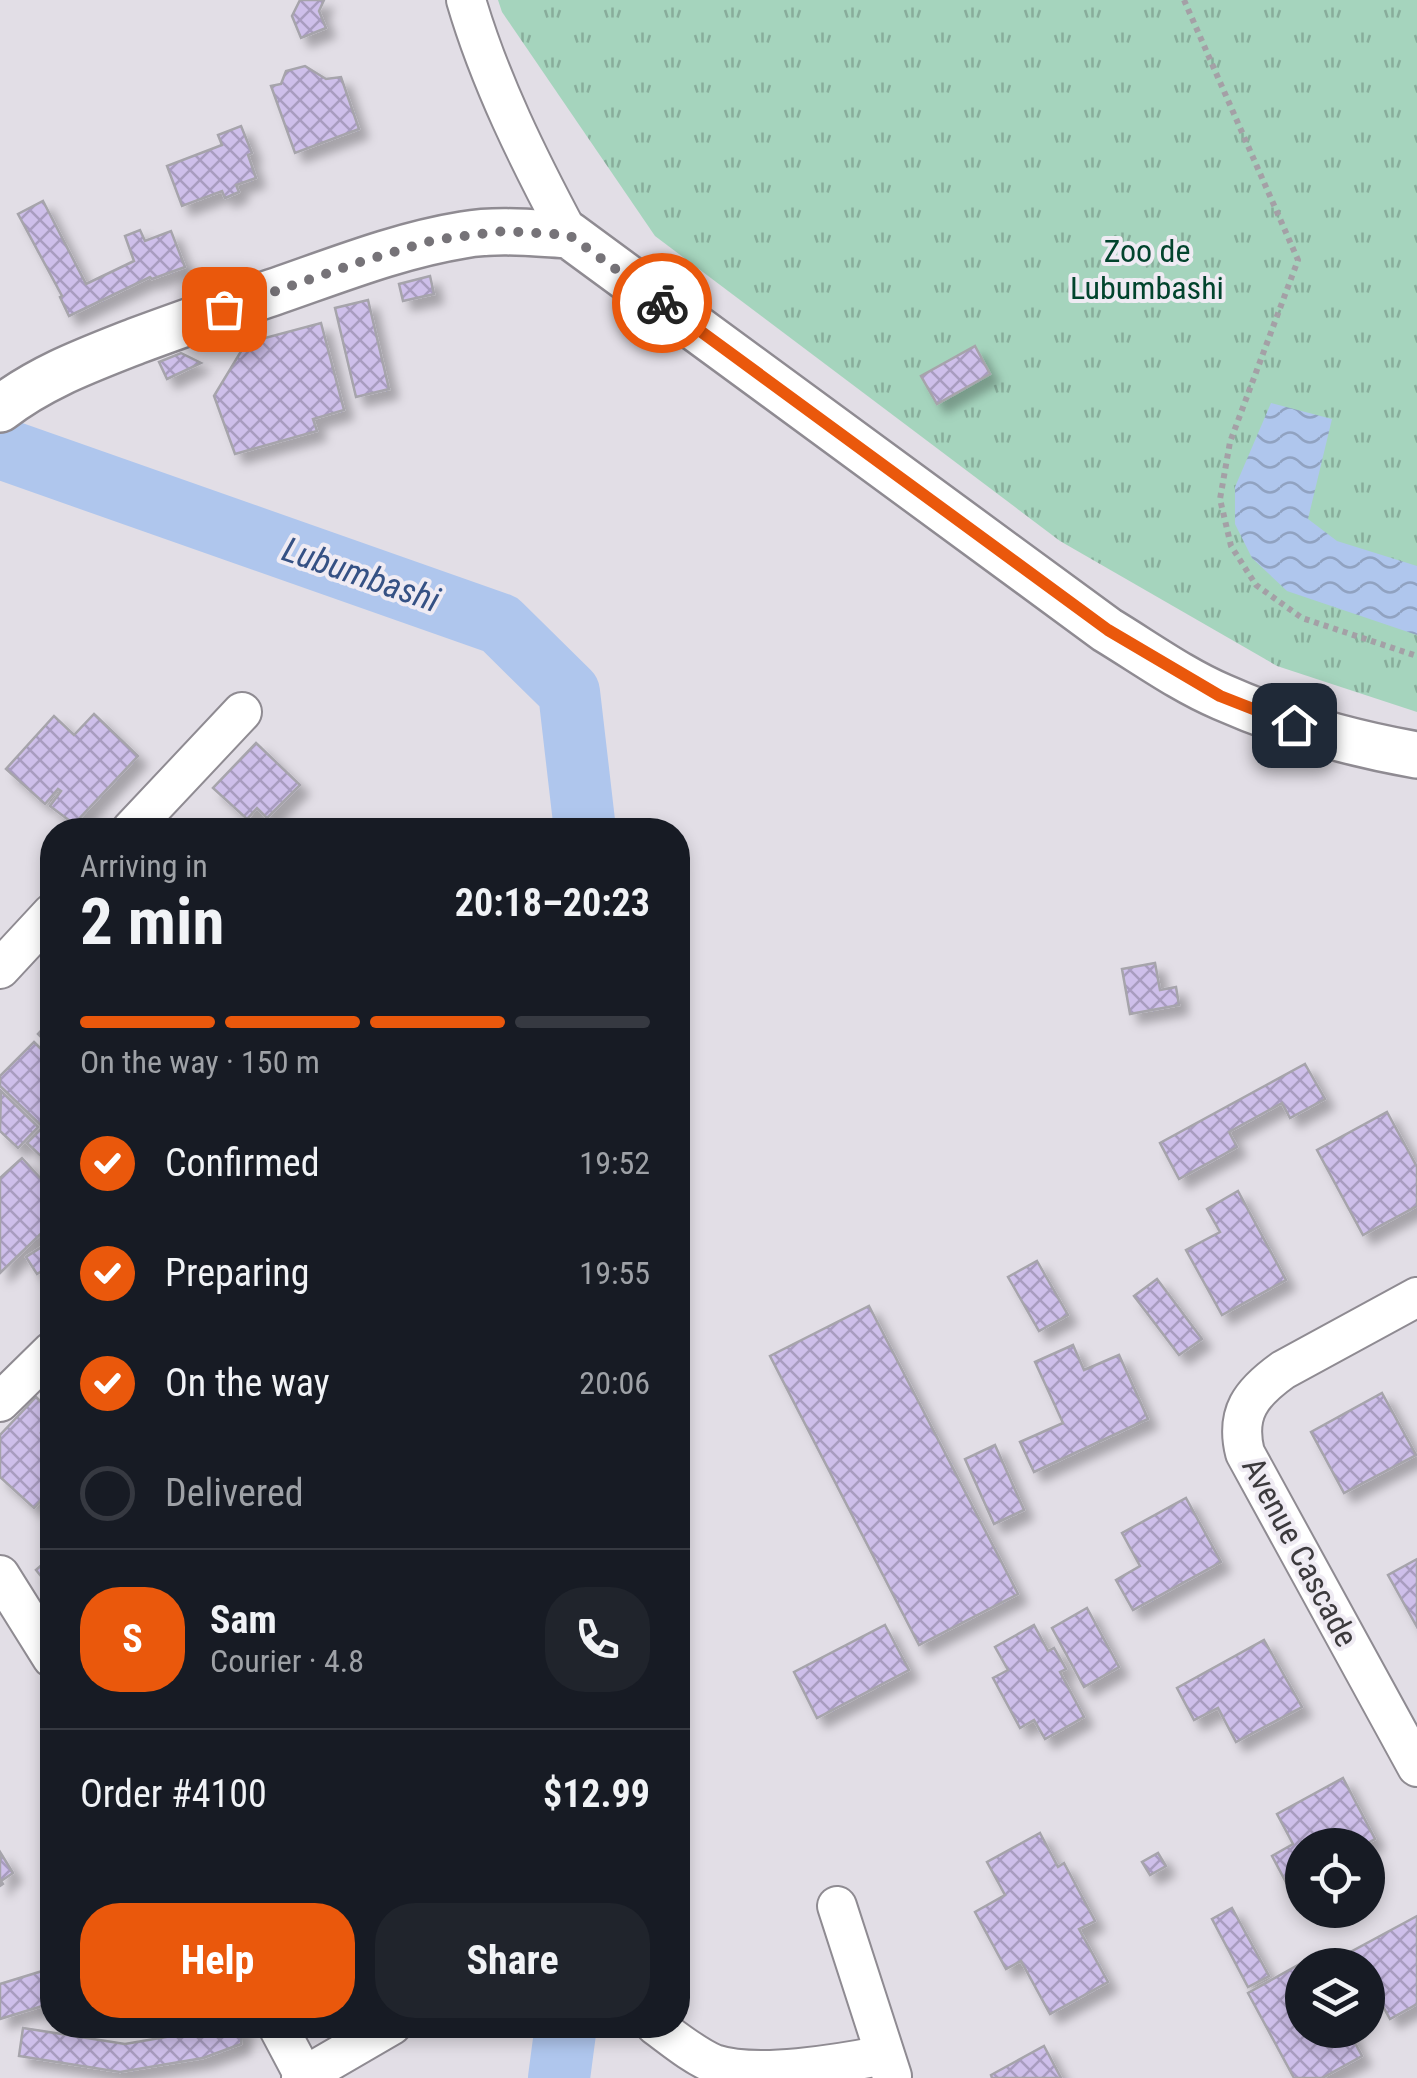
<!DOCTYPE html>
<html lang="en">
<head>
<meta charset="utf-8">
<style>
  body { margin:0; font-family:"Roboto Condensed",sans-serif; background:#20242c; color:#f1f3f6; height:100vh; display:flex; flex-direction:column; font-size:38px; white-space:nowrap }
  * { box-sizing:border-box; margin:0 }
  p { font-size:32px; color:#9ea1a6 }
  .icon { flex:none; width:55px; height:55px; fill:none; stroke:currentColor; stroke-width:2; stroke-linecap:round; stroke-linejoin:round }
  .map { position:relative; flex:1; overflow:hidden }
  .drawer { position:absolute; left:40px; top:818px; width:650px; height:1220px; display:flex; flex-direction:column; background:#171b24; border-radius:40px; box-shadow:0 5px 15px #0003 }
  .drawer>* { flex:none }
  .controls { position:absolute; left:1285px; top:1828px; display:grid; gap:20px }
  .controls a { display:grid; place-items:center; width:100px; height:100px; border-radius:50%; background:#171b24; box-shadow:0 5px 15px #0003; font-size:50px }
  .pin { position:absolute; display:grid; place-items:center; width:85px; height:85px; color:#fff; margin:-42px; border-radius:20px; box-shadow:0 5px 15px #0006 }
  .courier { position:absolute; display:grid; place-items:center; width:100px; height:100px; margin:-50px; border:8px solid #ea580c; border-radius:50%; background:#fff; color:#222; box-shadow:0 2px 12px #0007 }
  .overview em { font-style:normal; font-weight:700 }
  .overview div { display:flex; flex-direction:column-reverse }
  .overview { display:flex; align-items:center; justify-content:space-between; height:170px; padding:0 40px }
  h1 { font-size:65px; font-weight:700; line-height:75px }
  .bar { display:grid; grid-template-columns:repeat(4,1fr); gap:15px 10px; align-content:center; height:120px; padding:0 40px }
  .bar i { height:12px; border-radius:8px; background:#363941 }
  .bar .current { background:#ea580c }
  .bar p { grid-column:span 4 }
  .line { display:flex; align-items:center; gap:25px; padding:0 40px; border-top:2px solid #363941 }
  .line div { flex:1 }
  .round { display:grid; place-items:center; flex:none; width:105px; height:105px; border-radius:40px; background:#20242c }
  ol { padding:0 40px; list-style:none }
  li { display:flex; align-items:center; gap:30px; height:110px }
  li p { margin-inline-start:auto }
  li .icon { padding:10px; border-radius:50%; background:#ea580c; color:#fff; stroke-width:4 }
  li:last-child { color:#9ea1a6 }
  li i { width:55px; height:55px; border:5px solid #363941; border-radius:50% }
  .cta { display:flex; gap:20px; margin-top:auto; padding:20px 40px }
  .cta a { flex:1; height:115px; border-radius:40px; background:#ea580c; color:#fff; font-size:40px; font-weight:700; line-height:115px; text-align:center }
  .cta a+a { background:#20242c; color:#f1f3f6 }
  .map>svg:first-child { display:block }
</style>
</head>
<body>
<div class="map">
<svg width="1417" height="2078" viewBox="0 0 1417 2078">
  <defs>
    <pattern id="grass-tufts" width="24" height="20" patternUnits="userSpaceOnUse" patternTransform="scale(2.5)"><rect width="24" height="20" fill="#a5d4bd"/><path d="M3 7l-1-3M5 7V3M7 7l1-3M15 17l-1-3M17 17v-4M19 17l1-3" fill="none" stroke="#88ad9b"/></pattern>
    <pattern id="water-waves" width="16" height="10" patternUnits="userSpaceOnUse" patternTransform="scale(2.5)"><rect width="16" height="10" fill="#afc6ed"/><path d="M0 5q4-4 8 0t8 0" fill="none" stroke="#90a2c1"/></pattern>
    <pattern id="building-cross-hatch" width="8" height="8" patternUnits="userSpaceOnUse" patternTransform="scale(2.5)"><rect width="8" height="8" fill="#cebfea"/><path d="M0 0l8 8M0 8l8-8" fill="none" stroke="#a89cbf"/></pattern>
    <filter id="shadow"><feDropShadow dx="9" dy="9" stdDeviation="5" flood-color="#0004"/></filter>
  </defs>
  <rect width="100%" height="100%" fill="#e2dee6"/>
  <path fill="url(#grass-tufts)" d="M498,0H1417V712L1277,666L1060,541L655,236L502,12Z"/>
  <path fill="url(#water-waves)" d="M1271,403L1332,419L1308,519L1337,541L1417,566V635L1287,591L1252,558L1235,524V487Z"/>
  <g fill="none" stroke-linecap="round" stroke-linejoin="round">
    <g stroke="#afc6ed" stroke-width="62">
      <path d="M0,448L500,624L569,692L585,830"/>
      <path d="M559,2078L566,2025"/>
    </g>
  </g>
  <g fill="url(#building-cross-hatch)" stroke="#a6a4ab" stroke-width="2.5" filter="url(#shadow)">
    <path d="M300,0H324L319,11L326,28L301,38L292,16Z"/>
    <path d="M305,66L326,79L341,77L359,129L295,153L271,86L281,84L286,71Z"/>
    <path d="M241,126L252,153L248,155L256,178L236,185L239,192L225,198L222,191L182,206L167,166L222,145L218,135Z"/>
    <path d="M43,201L86,284L134,261L125,236L140,230L145,241L171,231L185,267L152,279L150,277L69,316L60,297L62,296L18,214Z"/>
    <path d="M430,276L434,294L403,301L399,284Z"/>
    <path d="M368,300L389,389L356,397L335,308Z"/>
    <path d="M321,323L344,410L313,419L317,431L235,454L214,396L246,343Z"/>
    <path d="M975,346L990,374L937,404L921,376Z"/>
    <path d="M181,353L201,363L167,379L159,362Z"/>
    <path d="M94,714L138,756L74,824L50,806L61,791L58,789L45,804L6,769L54,716L74,735Z"/>
    <path d="M256,743L300,785L267,818L257,808L247,819L213,788Z"/>
    <path d="M1155,963L1160,990L1176,987L1179,1005L1130,1014L1122,969Z"/>
    <path d="M52,1019V1048L38,1034Z"/>
    <path d="M34,1042L49,1057L52,1054V1148L43,1158L27,1143L43,1127L0,1086V1076Z"/>
    <path d="M1305,1064L1325,1099L1290,1118L1282,1103L1229,1132L1237,1147L1179,1179L1160,1143Z"/>
    <path d="M1,1091L38,1127L18,1148L0,1131Z"/>
    <path d="M1387,1112L1417,1167V1206L1363,1235L1317,1150Z"/>
    <path d="M22,1158L52,1191V1223L0,1273V1178Z"/>
    <path d="M1238,1191L1286,1280L1222,1315L1186,1250L1220,1232L1207,1209Z"/>
    <path d="M45,1245L52,1257V1264L37,1274L26,1257Z"/>
    <path d="M1037,1261L1068,1315L1039,1331L1008,1277Z"/>
    <path d="M1157,1279L1202,1339L1179,1355L1134,1296Z"/>
    <path d="M869,1306L1018,1594L919,1645L770,1356Z"/>
    <path d="M1073,1345L1084,1370L1119,1355L1148,1419L1034,1472L1020,1442L1063,1423L1035,1362Z"/>
    <path d="M1382,1393L1416,1455L1344,1493L1311,1432Z"/>
    <path d="M36,1397L52,1413V1421L41,1433L52,1444V1488L34,1508L0,1477V1435Z"/>
    <path d="M995,1445L1024,1510L994,1524L965,1459Z"/>
    <path d="M1186,1498L1221,1562L1133,1610L1116,1580L1140,1566L1122,1533Z"/>
    <path d="M52,1556V1590L36,1570Z"/>
    <path d="M1417,1559V1627L1388,1575Z"/>
    <path d="M1087,1608L1119,1667L1084,1687L1052,1628Z"/>
    <path d="M885,1625L909,1670L817,1718L794,1672Z"/>
    <path d="M1034,1625L1048,1651L1054,1648L1066,1669L1060,1672L1084,1717L1045,1739L1034,1720L1020,1728L993,1678L1008,1670L995,1647Z"/>
    <path d="M1264,1640L1302,1707L1236,1742L1218,1708L1194,1720L1177,1688Z"/>
    <path d="M1343,1778L1375,1839L1364,1845H1302V1878L1288,1886L1272,1856L1293,1844L1277,1814Z"/>
    <path d="M1040,1833L1058,1867L1064,1863L1095,1921L1079,1929L1108,1982L1050,2014L1021,1961L1006,1969L975,1912L1005,1895L987,1862Z"/>
    <path d="M0,1852L13,1873L1,1881L3,1884L0,1886Z"/>
    <path d="M1158,1853L1166,1866L1150,1875L1142,1862Z"/>
    <path d="M1232,1908L1269,1976L1248,1987L1212,1919Z"/>
    <path d="M1417,1916V2004L1390,2019L1370,1983L1368,1984V1965H1334L1332,1962Z"/>
    <path d="M1309,1959L1313,1965H1302V2030H1348L1362,2056L1322,2078H1294L1248,1993Z"/>
    <path d="M52,1968V2003L0,2019V1984Z"/>
    <path d="M213,2025H243L241,2044L203,2058L120,2072L19,2056L23,2028L125,2044L195,2032Z"/>
    <path d="M1044,2046L1061,2078H992L991,2075Z"/>
  </g>
  <g fill="none" stroke-linecap="round" stroke-linejoin="round">
    <defs>
      <g id="minor">
        <path d="M466,0C490,82 529,160 569,235"/>
        <path d="M131,830L242,712"/>
        <path d="M0,969L52,913"/>
        <path d="M1417,1297L1283,1370C1251,1393 1235,1413 1245,1453L1417,1767"/>
        <path d="M0,1402L52,1351"/>
        <path d="M0,1575L52,1658"/>
        <path d="M837,1906L892,2076"/>
        <path d="M277,2025L304,2076"/>
        <path d="M655,2025C674,2039 693,2055 714,2064C756,2078 839,2064 884,2055"/>
        <path d="M301,2078L392,2025"/>
      </g>
      <path id="tertiary" d="M0,409C41,377 88,360 136,341C179,325 222,310 265,295C330,273 395,246 463,235C498,229 533,233 569,235L1107,630C1145,653 1182,680 1222,697C1285,725 1349,743 1417,755"/>
    </defs>
    <use href="#minor" stroke="#8f8b92" stroke-width="42"/>
    <use href="#tertiary" stroke="#8f8b92" stroke-width="50"/>
    <path stroke="#a4a0a6" stroke-width="6" stroke-dasharray="5 5" stroke-linecap="butt" d="M1184,0L1298,260L1230,442L1220,499L1231,546L1256,585L1302,618L1417,656"/>
    <use href="#minor" stroke="#fff" stroke-width="38"/>
    <use href="#tertiary" stroke="#fff" stroke-width="45"/>
  </g>
  <g fill="none" stroke-linecap="round" stroke-linejoin="round">
    <path stroke="#767378" stroke-width="10" stroke-dasharray="0 18" d="M224,309L360,262L434,240L504,231L569,235L662,303"/>
    <path stroke="#ea580c" stroke-width="12" d="M662,303L1108,630L1220,696L1294,725"/>
  </g>
  <g text-anchor="middle" dominant-baseline="central" stroke-width="8" stroke-linejoin="round" paint-order="stroke">
    <g font-size="32" fill="#02442d" stroke="#efebf3">
      <text x="1147" y="251">Zoo de<tspan x="1147" dy="37">Lubumbashi</tspan></text>
    </g>
    <g font-size="32" fill="#3c3a3d" stroke="#efebf3">
      <text transform="translate(1300 1552) rotate(62)">Avenue Cascade</text>
    </g>
    <g font-size="35" font-style="italic" fill="#355184" stroke="#efebf3">
      <text transform="translate(361 575) rotate(19)">Lubumbashi</text>
    </g>
  </g>
</svg>
<div class="controls">
<a><svg class="icon" aria-label="locate" viewBox="0 0 24 24"><circle cx="12" cy="12" r="6"/><path d="M12 2v4M12 18v4M2 12h4M18 12h4"/></svg></a>
<a><svg class="icon" aria-label="layers" viewBox="0 0 24 24"><path d="M12 4l9 5-9 5-9-5zM3 14l9 5 9-5"/></svg></a>
</div>
<div class="pin" style="left:224px;top:309px;background:#ea580c"><svg class="icon" aria-label="bag" viewBox="0 0 24 24"><path d="M5 8h14l-1 12H6zM9 8a3 3 0 0 1 6 0"/></svg></div>
<div class="pin" style="left:1294px;top:725px;background:#1f2937"><svg class="icon" aria-label="home" viewBox="0 0 24 24"><path d="M3 11l9-7 9 7M6 9v11h12V9"/></svg></div>
<div class="courier" style="left:662px;top:303px"><svg class="icon" aria-label="bike" viewBox="0 0 24 24"><circle cx="6" cy="16" r="4"/><circle cx="18" cy="16" r="4"/><path d="M6 16l4-8h5l3 8M10 8l3 8H6M13 5h3"/></svg></div>
<section class="drawer">
<div class="overview"><div><h1>2 min</h1><p>Arriving in</p></div><em>20:18–20:23</em></div>
<div class="bar"><i class="current"></i><i class="current"></i><i class="current"></i><i></i><p>On the way · 150 m</p></div>
<ol>
<li><svg class="icon" aria-label="check" viewBox="0 0 24 24"><path d="M5 12l5 5 9-10"/></svg>Confirmed<p>19:52</p></li>
<li><svg class="icon" aria-label="check" viewBox="0 0 24 24"><path d="M5 12l5 5 9-10"/></svg>Preparing<p>19:55</p></li>
<li><svg class="icon" aria-label="check" viewBox="0 0 24 24"><path d="M5 12l5 5 9-10"/></svg>On the way<p>20:06</p></li>
<li><i></i>Delivered</li>
</ol>
<div class="line" style="height:180px"><b class="round" style="background:#ea580c;color:#fff">S</b><div><b>Sam</b><p>Courier · 4.8</p></div><a class="round"><svg class="icon" aria-label="phone" viewBox="0 0 24 24"><path d="M5 4h4l2 5-3 2q2 4 5 5l2-3 5 2v4C11 20 4 13 5 4z"/></svg></a></div>
<div class="line" style="height:130px"><div>Order #4100</div><b>$12.99</b></div>
<div class="cta"><a>Help</a><a>Share</a></div>
</section>
</div>
</body>
</html>
